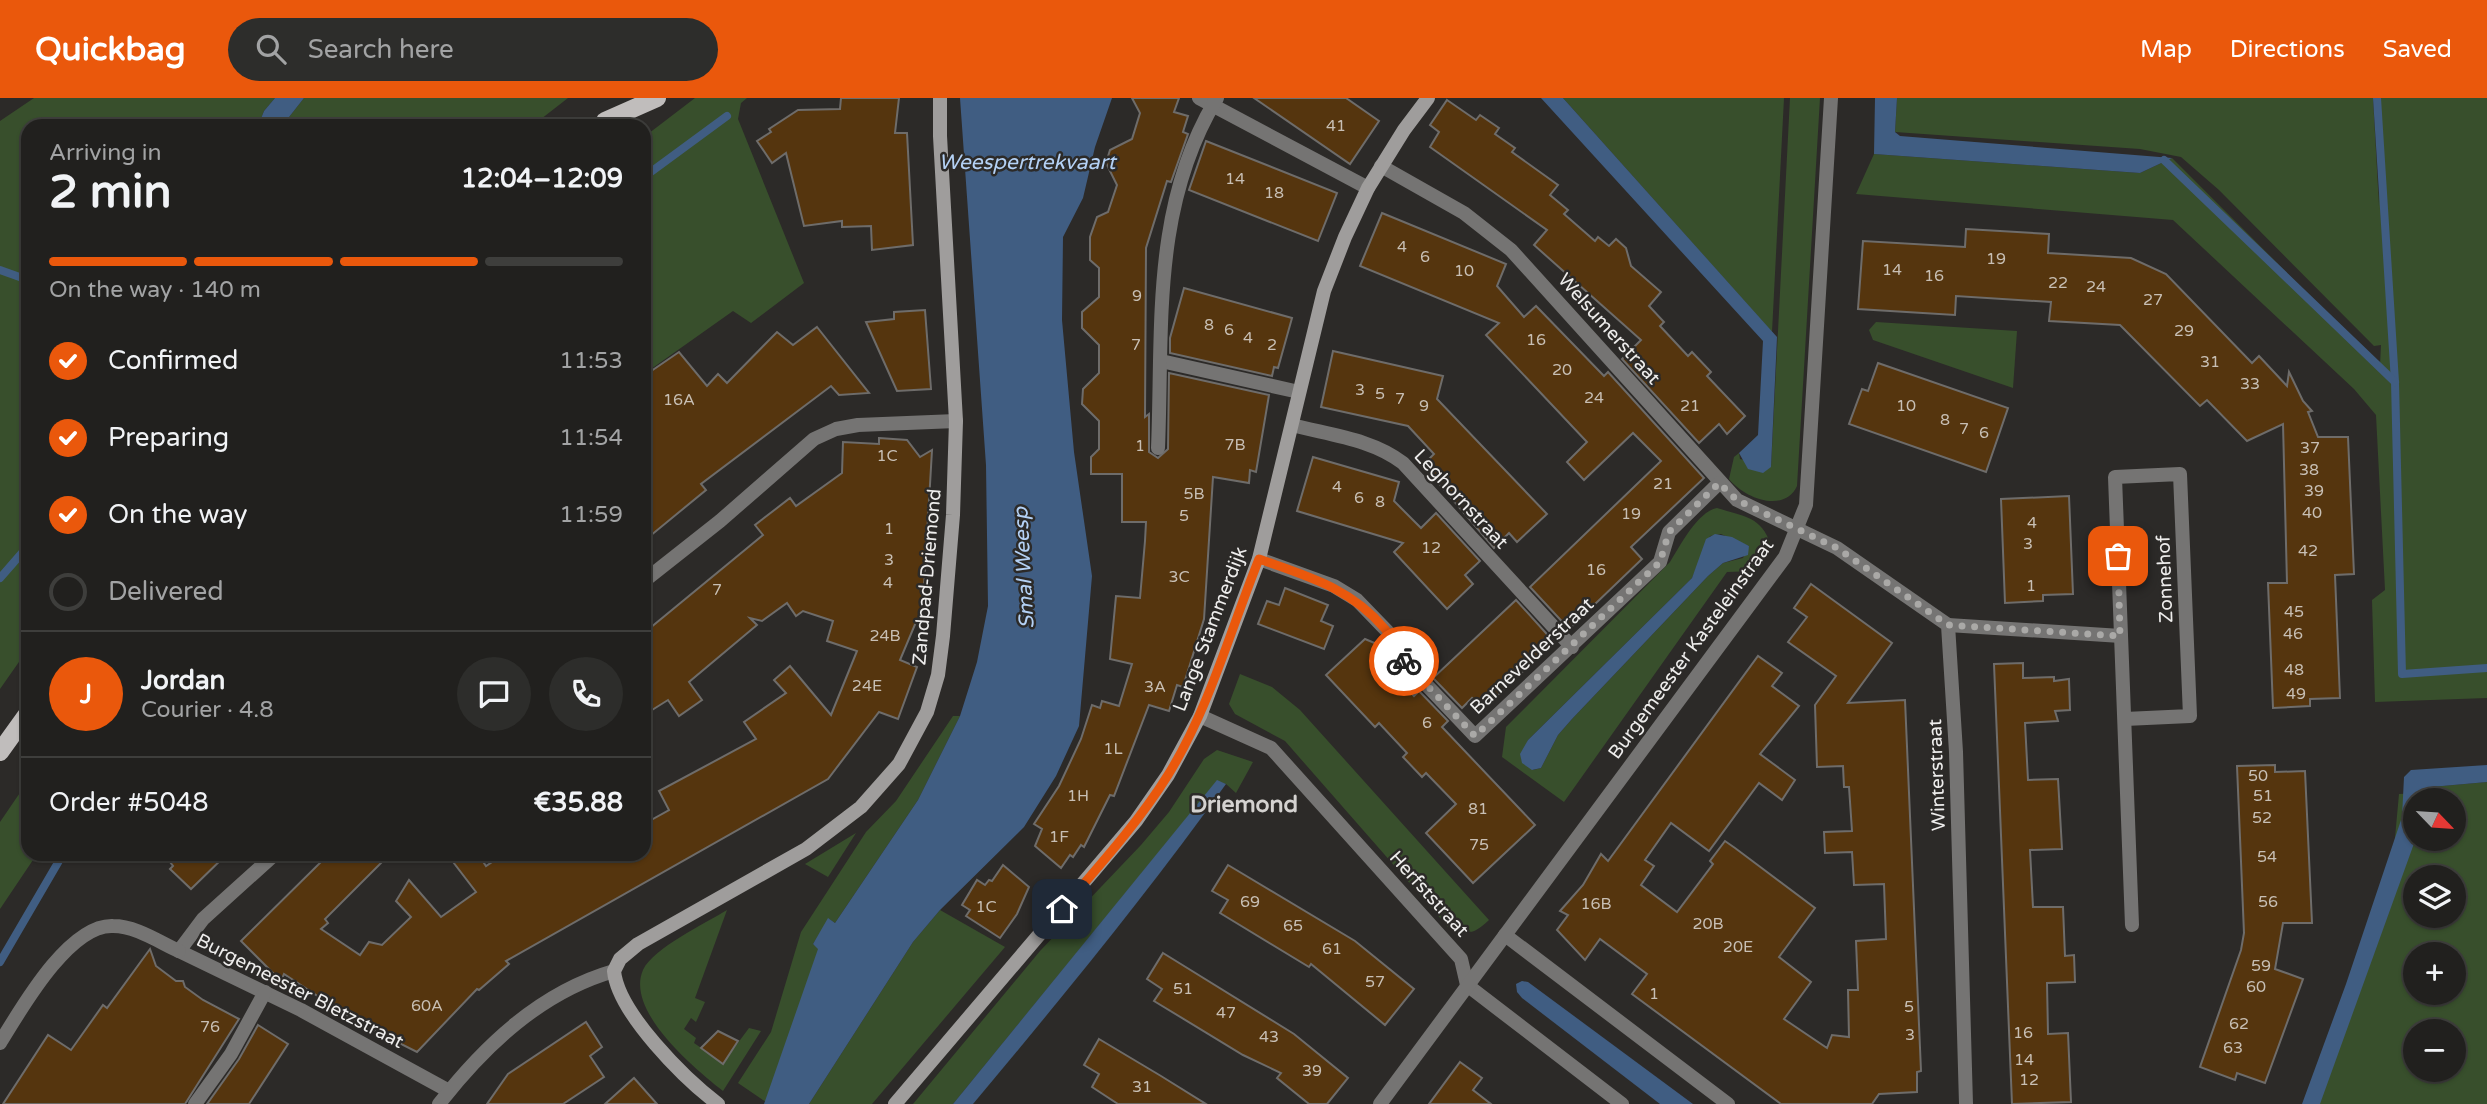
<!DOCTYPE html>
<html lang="en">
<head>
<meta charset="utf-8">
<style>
  body { margin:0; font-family:"Varela Round",sans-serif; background:#2d2d2b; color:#f1f3f6; height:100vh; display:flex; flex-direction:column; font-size:26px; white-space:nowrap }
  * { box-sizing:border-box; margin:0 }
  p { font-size:23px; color:#a2a3a4 }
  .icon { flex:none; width:38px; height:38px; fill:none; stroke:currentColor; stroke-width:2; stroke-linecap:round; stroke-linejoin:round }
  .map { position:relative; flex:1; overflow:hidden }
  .details { position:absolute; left:21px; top:21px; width:630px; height:742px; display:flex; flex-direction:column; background:#21201e; border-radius:21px; box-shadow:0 2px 5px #0004,0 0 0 2px #3e3e3c }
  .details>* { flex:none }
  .needle { width:46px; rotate:115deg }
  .tools { position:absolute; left:2403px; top:690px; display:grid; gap:14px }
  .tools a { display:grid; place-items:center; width:63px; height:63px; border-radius:50%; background:#21201e; box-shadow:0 2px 5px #0004,0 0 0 2px #3e3e3c; font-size:35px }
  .pin { position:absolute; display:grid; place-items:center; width:60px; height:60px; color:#fff; margin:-30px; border-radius:14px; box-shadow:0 4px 10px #0006 }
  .courier { position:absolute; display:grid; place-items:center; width:70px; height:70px; margin:-35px; border:5px solid #ea580c; border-radius:50%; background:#fff; color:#222; box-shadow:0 2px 9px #0007 }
  .overview em { font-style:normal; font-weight:700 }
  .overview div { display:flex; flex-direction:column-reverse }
  .overview { display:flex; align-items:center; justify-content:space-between; height:119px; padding:0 28px }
  h1 { font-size:46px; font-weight:700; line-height:52px }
  .bar { display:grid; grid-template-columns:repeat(4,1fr); gap:10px 7px; align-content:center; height:84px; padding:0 28px }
  .bar i { height:9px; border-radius:5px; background:#3e3e3c }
  .bar .active { background:#ea580c }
  .bar p { grid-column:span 4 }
  .line { display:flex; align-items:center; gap:18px; padding:0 28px; border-top:2px solid #3e3e3c }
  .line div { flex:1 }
  .round { display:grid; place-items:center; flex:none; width:74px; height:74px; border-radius:37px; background:#2d2d2b }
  ol { padding:0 28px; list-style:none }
  li { display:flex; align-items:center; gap:21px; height:77px }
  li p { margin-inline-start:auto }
  li .icon { padding:7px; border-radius:50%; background:#ea580c; color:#fff; stroke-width:4 }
  li:last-child { color:#a2a3a4 }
  li i { width:38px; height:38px; border:4px solid #3e3e3c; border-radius:50% }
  header { display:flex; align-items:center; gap:42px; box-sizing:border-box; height:98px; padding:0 35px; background:#ea580c; color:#fff }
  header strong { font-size:33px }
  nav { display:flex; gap:38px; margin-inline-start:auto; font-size:24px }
  .search { width:490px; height:63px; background:#2d2d2b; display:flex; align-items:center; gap:18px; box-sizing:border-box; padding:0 24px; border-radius:38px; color:#a2a3a4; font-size:26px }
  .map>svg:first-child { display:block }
</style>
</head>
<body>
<header>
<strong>Quickbag</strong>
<div class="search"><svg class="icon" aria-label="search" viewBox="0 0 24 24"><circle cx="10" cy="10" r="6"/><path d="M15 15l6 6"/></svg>Search here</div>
<nav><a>Map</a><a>Directions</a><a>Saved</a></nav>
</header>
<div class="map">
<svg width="2487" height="1006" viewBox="0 0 2487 1006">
  <rect width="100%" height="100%" fill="#2c2a28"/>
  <g fill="#384f2c" fill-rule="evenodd">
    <path d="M34,0H275L264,13L258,28H28V551L0,591V23Z"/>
    <path d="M304,0H568L532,28H282Z"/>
    <path d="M695,0H747L741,5L738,21L804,185L751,225L733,213L644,276V39Z"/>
    <path d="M1563,0H1784L1772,234Z"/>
    <path d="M1790,0H1820L1797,388C1784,416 1744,400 1729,381L1734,359L1739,355L1740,361L1771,369Z"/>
    <path d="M1897,0H2373L2379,108L2378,0H2487V600L2375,604L2372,502L2385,492L2376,317L2354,291L2173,122L1856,96L1874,56L2140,75L2172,60L2380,268L2381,247L2374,248L2219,92L2181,59L2140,51L1895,34Z"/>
    <path d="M1876,224L2017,233L2013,290L1873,242L1869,232Z"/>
    <path d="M1717,410C1745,419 1761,418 1771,447L1756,473L1727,474L1564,704L1502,659L1506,629L1670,464C1680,448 1697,414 1717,410ZM1721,436L1749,448L1743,460L1723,465L1708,478L1572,621L1558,637L1541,670L1533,672L1521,661L1528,642L1692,480L1710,438Z"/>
    <path d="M1240,576L1272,589L1300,612L1489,822C1464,845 1471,827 1448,829L1285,643L1235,616L1229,606Z"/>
    <path d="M953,618H960L918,702L835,825L829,821L813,846L819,850L766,1004L738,985L771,934L801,834L866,734L896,703Z"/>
    <path d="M1217,652L1253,664L1236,695L1226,686L1217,683L953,1006H913L1040,853L1141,747L1169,714L1204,661Z"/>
    <path d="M28,683V756H37L0,811V724Z"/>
    <path d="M2487,684V1006H2304L2390,794L2399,696L2425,695L2431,689ZM2415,702H2454V740H2415ZM2415,779H2454V817H2415ZM2415,856H2454V894H2415ZM2415,933H2454V971H2415Z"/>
    <path d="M856,735L828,779L805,766Z"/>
    <path d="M727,812L695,900L705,904L696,924L691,920L684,931L696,940L694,945L723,965L749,930L761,933L723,993C695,971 625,913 643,872C653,850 706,825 727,812Z"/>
    <path d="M940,812L1005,849L872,1006H809L913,844Z"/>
  </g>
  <g fill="#405d82">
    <path d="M275,0H304L282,28H258L264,13Z"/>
    <path d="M960,0H1112L1095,49L1083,100L1063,139L1062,222L1074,354L1092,478L1079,628L1056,678L1024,729L940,812L913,844L809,1006H764L818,851L813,846L828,820L835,825L918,702L960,618L977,564L988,508L986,367Z"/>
    <path d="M1541,0H1563L1777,239L1771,369L1763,375L1748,371L1739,355L1758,337L1763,243Z"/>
    <path d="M1875,0H1897L1895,34L1900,38L2172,60L2140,75L1874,56Z"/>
    <path d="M1715,436L1732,439L1749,448L1748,457L1723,465L1708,478L1572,621L1558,637L1541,670L1532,672L1522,665L1520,656L1528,642L1692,480L1706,441Z"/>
    <path d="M2487,667V684L2431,689L2422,702H2415L2416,740L2320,1006H2302L2346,886L2402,719L2404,679L2411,672Z"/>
    <path d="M1217,682L1226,686C1147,796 1060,902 973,1006H953Z"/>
    <path d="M1522,883L1528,884L1693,1006H1660L1522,900L1517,894L1516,886Z"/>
  </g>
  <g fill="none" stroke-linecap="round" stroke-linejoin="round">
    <g stroke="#405d82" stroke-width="8">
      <path d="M2377,0L2395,284L2402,576L2487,570"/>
      <path d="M2164,62L2395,284"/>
      <path d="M644,79L727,18"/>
      <path d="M0,172L28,182"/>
      <path d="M0,480L28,448"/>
      <path d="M0,864L63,756"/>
    </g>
  </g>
  <g fill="#55350e" stroke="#6e6c6a" stroke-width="2">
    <path d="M841,0H899L895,35H907L913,147L872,152L871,128L842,129V123L804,128L786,55L772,65L757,43L771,34L769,31L798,12L840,11Z"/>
    <path d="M1132,0H1179L1174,14L1188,18L1183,34L1188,36L1171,84L1167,83L1146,150L1145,319L1149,316V354L1158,360L1168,351L1169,275L1269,297L1256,374L1250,372L1249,385L1213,379L1204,521L1183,589L1177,587L1169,613L1149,607L1114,698L1110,697L1084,749L1081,747L1073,759L1070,757L1061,770L1035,748L1042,731L1034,726L1059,688L1081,641L1092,607L1100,610L1102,603L1119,608L1132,566L1110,561L1116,498L1140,500L1145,443L1146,424H1122V376H1091V359L1099,351V323L1082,306L1083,291L1099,275V247L1082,230V214L1099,199V170L1090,162V139L1097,119L1108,114L1117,87L1106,65L1110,52L1132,41L1140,15Z"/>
    <path d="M1254,0H1346L1379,23L1350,66Z"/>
    <path d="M1447,2L1476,22L1480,17L1499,30L1495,36L1515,50L1512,54L1558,87L1550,97L1568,112L1564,116L1595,143L1598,139L1609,148L1616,141L1626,150L1631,168L1661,194L1649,208L1664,224L1660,228L1688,258L1692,254L1711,274L1707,278L1745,318L1727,336L1719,326L1699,345L1622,261L1641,242L1534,147L1547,132L1430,49L1439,34L1430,27Z"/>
    <path d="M1206,43L1337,95L1318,143L1189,92Z"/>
    <path d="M1382,115L1506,166L1497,188L1524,219L1536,208L1604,278L1608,274L1704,380L1631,449L1642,461L1569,531L1530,489L1661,363L1633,335L1584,382L1567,364L1587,344L1486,237L1499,225L1360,168Z"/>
    <path d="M1966,131L2049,136L2048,155L2131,160L2166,176L2252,265L2259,258L2287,288L2289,274L2303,303L2312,313L2308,314L2318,339H2348L2354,476L2335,477L2340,600L2310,601V608L2273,610L2268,485H2287L2283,326L2247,343L2207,302L2200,308L2120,227L2049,223L2051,204L1956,198L1955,217L1858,211L1863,143L1965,149Z"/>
    <path d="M1184,190L1292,220L1278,270L1274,269L1272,278L1170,255V240Z"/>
    <path d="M925,212L931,291L897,293L866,224L894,221V214Z"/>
    <path d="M817,229L869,295L839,297L831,288L701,386L706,392L644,443V278L679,254L707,288L718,276L727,285L777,234L793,247Z"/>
    <path d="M1333,253L1443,278L1437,301L1547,416L1517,444L1509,435L1494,450L1423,367L1434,356L1408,328L1321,309Z"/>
    <path d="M1878,265L2008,310L1986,374L1849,326L1862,291L1868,293Z"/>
    <path d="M879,340L907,342L920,359L932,352L922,524H916L900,562L917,569L898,621L879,614L828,681L506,863L509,866L479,892L477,891L417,954L357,924L284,876L281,883L241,843L329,756H390L325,821L328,825L321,831L360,857L369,844L382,847L411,819L396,803L409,782L441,819L476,794L447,756H478L486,768L504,756H644V726L669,712L659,693L756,641L744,624L786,595L774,582L790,568L831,617L857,553L827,543L833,523L803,513L796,518L787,505L762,523L750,520L757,527L689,584L702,602L679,618L668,602L644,617V535L763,437L755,427L790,400L796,408L842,375L843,344L879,346Z"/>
    <path d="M1313,359L1399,384L1394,403L1421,430L1436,415L1480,463L1465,477L1473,486L1447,511L1394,454L1403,445L1297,413Z"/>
    <path d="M2069,398L2073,496L2043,497V503L2005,505L2001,401Z"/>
    <path d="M1811,486L1892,545L1848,605L1905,602L1921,973L1917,974V994L1879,996L1872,1006H1781L1632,896L1647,876L1600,841L1585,862L1557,832L1568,817L1560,813L1583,787L1601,756L1608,763L1758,558L1782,575L1772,588L1799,608L1760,656L1795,682L1782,702L1759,685L1709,753L1671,725L1645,762L1654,768L1641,787L1677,814L1713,766L1710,763L1725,743L1735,750L1815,810L1779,859L1811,884L1784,921L1827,950L1832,937L1849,939L1848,892H1858L1856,843L1886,841L1884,786L1854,787L1852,754L1825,755L1824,734L1852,733L1849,689H1844L1843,668L1817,669L1815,607L1836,578L1788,544L1807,519L1794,510Z"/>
    <path d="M1285,490L1328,507L1321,523L1333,528L1324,551L1258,526L1267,503L1279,507Z"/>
    <path d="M1516,502L1554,544L1483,611L1472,600L1462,610L1433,580Z"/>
    <path d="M1365,541L1384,549L1386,553L1378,561L1414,598L1419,593L1448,623L1442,629L1535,727L1473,785L1426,735L1456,706L1426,675L1422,679L1403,659L1407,655L1379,625L1375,629L1326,577Z"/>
    <path d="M2023,565V580L2054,579V583L2069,581L2070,612L2055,613L2058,623L2025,625L2028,682L2058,681L2062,751L2030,752L2033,809H2063L2065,858L2074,857L2075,884L2047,885L2048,936L2068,935L2071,1004L2012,1006L1994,566Z"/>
    <path d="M2275,667V674L2305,673L2312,825H2283L2275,871L2303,881L2265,985L2237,975L2235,982L2200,969L2241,852L2244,835L2237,668Z"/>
    <path d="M164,756H227L191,791L170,771L173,768Z"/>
    <path d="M1003,767L1029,789L1017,816L1000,840L966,818L970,812L962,807L977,782L985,787L989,782L992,783Z"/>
    <path d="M1228,767L1355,843L1414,891L1385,927L1311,866L1309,869L1220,815L1228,802L1212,793Z"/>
    <path d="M150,851L156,868L176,883H183L185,889L203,902L239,921L185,1006H3L48,937L71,952L103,907L107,910Z"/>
    <path d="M1163,855L1294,936L1348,980L1327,1006H1309L1277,980L1281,975L1243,957L1154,903L1162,891L1147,881Z"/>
    <path d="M586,924L602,949L590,958L604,979L563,1006H487L508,976Z"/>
    <path d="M258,927L288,946L249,1006H207L239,961Z"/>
    <path d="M718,933L738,943L723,966L701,950Z"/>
    <path d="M1099,941L1161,978L1206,1006H1118L1092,989L1099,976L1084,967Z"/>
    <path d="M1460,964L1482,980L1473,992L1491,1006H1429Z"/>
    <path d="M634,980L657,1006H605L625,988Z"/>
  </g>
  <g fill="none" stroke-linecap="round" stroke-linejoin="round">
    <g stroke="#757473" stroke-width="14">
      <path d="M1199,0L1368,90"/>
      <path d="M1381,68L1464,115L1511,152L1737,402L1837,450L1948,527L1956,654L1966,1006"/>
      <path d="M1161,263L1299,294"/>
      <path d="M1292,327C1330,337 1372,341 1403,365L1572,549"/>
      <path d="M1158,350C1163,230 1151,108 1217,0"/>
      <path d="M1259,461L1334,488L1357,502L1387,533L1400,559L1475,638L1660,464L1669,434L1719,385"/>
      <path d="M644,483L720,423L814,341L836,331L858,327L956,323"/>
      <path d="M1948,527L2121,538"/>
      <path d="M1200,618L1271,650L1461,861L1467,887L1622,1006"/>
      <path d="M2125,621L2190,618L2180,376L2115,379L2132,827"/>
      <path d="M275,756L203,821L179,853L301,912L449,993"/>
      <path d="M1505,837L1728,1006"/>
      <path d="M0,945C21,911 69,826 113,828C136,828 159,844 179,853"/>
      <path d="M195,1006L231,956L265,894"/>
      <path d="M439,1006C485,947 541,894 614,873"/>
      <path d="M1380,1006L1785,459L1806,407L1831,0"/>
    </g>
    <g stroke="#9f9d9c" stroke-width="14">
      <path d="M718,1006C685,981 618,915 614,873L620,861L638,846L806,751L861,709L899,666L927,614L938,577L943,538L953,417L956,323L940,38V0"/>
      <path d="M895,1006L1136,723L1168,677L1200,618L1259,461L1324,193L1345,139L1368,90L1404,32L1428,0"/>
    </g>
    <g stroke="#c0bdbc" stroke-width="18">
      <path d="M605,23L657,0"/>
      <path d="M0,654L28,615"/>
    </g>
  </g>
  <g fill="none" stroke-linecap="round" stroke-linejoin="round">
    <path stroke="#aaa9a7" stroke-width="7" stroke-dasharray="0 12.6" d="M1404,563L1475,638L1660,464L1669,434L1719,385L1737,402L1837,450L1948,527L2120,538L2118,458"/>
    <path stroke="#ea580c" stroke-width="9" d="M1062,811C1099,768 1138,725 1168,677C1209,611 1230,533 1259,461C1307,478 1351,490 1385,531C1393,540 1395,554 1404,563"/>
  </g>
  <g text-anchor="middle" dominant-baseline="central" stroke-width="5" stroke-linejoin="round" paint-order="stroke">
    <g font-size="16" fill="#c8bfb4">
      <text x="1336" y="28">41</text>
      <text x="1235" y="81">14</text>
      <text x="1274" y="95">18</text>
      <text x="1402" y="149">4</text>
      <text x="1425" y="159">6</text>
      <text x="1996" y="161">19</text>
      <text x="1892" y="172">14</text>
      <text x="1464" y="173">10</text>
      <text x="1934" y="178">16</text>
      <text x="2058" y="185">22</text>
      <text x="2096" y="189">24</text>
      <text x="1137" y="198">9</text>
      <text x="2153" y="202">27</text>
      <text x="1209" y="227">8</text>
      <text x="1229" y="232">6</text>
      <text x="2184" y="233">29</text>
      <text x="1248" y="240">4</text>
      <text x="1536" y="242">16</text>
      <text x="1136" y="247">7</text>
      <text x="1272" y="247">2</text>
      <text x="2210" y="264">31</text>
      <text x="1562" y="272">20</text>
      <text x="2250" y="286">33</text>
      <text x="1360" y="292">3</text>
      <text x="1380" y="296">5</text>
      <text x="1594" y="300">24</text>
      <text x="1400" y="301">7</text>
      <text x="679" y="302">16A</text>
      <text x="1424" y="308">9</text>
      <text x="1690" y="308">21</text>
      <text x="1906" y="308">10</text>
      <text x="1945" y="322">8</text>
      <text x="1964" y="331">7</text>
      <text x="1984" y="335">6</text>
      <text x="1235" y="347">7B</text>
      <text x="1140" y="348">1</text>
      <text x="2310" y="350">37</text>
      <text x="887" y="358">1C</text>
      <text x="2309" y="372">38</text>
      <text x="1663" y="386">21</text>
      <text x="1337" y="389">4</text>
      <text x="2314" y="393">39</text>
      <text x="1194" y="396">5B</text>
      <text x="1359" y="400">6</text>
      <text x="1380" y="404">8</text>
      <text x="2312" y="415">40</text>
      <text x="1631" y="416">19</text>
      <text x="1184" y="418">5</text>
      <text x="2032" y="425">4</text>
      <text x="889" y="431">1</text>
      <text x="2028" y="446">3</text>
      <text x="1431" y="450">12</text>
      <text x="2308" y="453">42</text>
      <text x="889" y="462">3</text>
      <text x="1596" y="472">16</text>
      <text x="1179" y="479">3C</text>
      <text x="888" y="485">4</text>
      <text x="2031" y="488">1</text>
      <text x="717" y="492">7</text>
      <text x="2294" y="514">45</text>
      <text x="2293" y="536">46</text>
      <text x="885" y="538">24B</text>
      <text x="2294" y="572">48</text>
      <text x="867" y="588">24E</text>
      <text x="1155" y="589">3A</text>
      <text x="2296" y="596">49</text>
      <text x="1427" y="625">6</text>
      <text x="1113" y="651">1L</text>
      <text x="2258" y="678">50</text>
      <text x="1078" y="698">1H</text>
      <text x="2263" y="698">51</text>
      <text x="1478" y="711">81</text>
      <text x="2262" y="720">52</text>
      <text x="1059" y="739">1F</text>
      <text x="1479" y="747">75</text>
      <text x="2267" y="759">54</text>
      <text x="1250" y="804">69</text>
      <text x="2268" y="804">56</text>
      <text x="1596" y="806">16B</text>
      <text x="986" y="809">1C</text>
      <text x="1708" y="826">20B</text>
      <text x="1293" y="828">65</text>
      <text x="1738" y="849">20E</text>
      <text x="1332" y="851">61</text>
      <text x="2261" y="868">59</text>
      <text x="1375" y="884">57</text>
      <text x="2256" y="889">60</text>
      <text x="1183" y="891">51</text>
      <text x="1654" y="896">1</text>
      <text x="427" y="908">60A</text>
      <text x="1909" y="909">5</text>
      <text x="1226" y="915">47</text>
      <text x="2239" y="926">62</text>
      <text x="210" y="929">76</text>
      <text x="2023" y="935">16</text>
      <text x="1910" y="937">3</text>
      <text x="1269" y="939">43</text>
      <text x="2233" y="950">63</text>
      <text x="2024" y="962">14</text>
      <text x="1312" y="973">39</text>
      <text x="2029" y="982">12</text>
      <text x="1142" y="989">31</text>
    </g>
    <g font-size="19" fill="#eeedec" stroke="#2c2a28">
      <text transform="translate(1609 231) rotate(48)">Welsumerstraat</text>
      <text transform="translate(1461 401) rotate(47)">Leghornstraat</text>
      <text transform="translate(927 479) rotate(-85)">Zandpad-Driemond</text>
      <text transform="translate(2165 481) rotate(-92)">Zonnehof</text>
      <text transform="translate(1210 531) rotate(-69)">Lange Stammerdijk</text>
      <text transform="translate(1691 551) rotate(-54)">Burgemeester Kasteleinstraat</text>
      <text transform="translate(1532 558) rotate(-43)">Barnevelderstraat</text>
      <text transform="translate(1937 677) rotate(-92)">Winterstraat</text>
      <text transform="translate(1429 796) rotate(48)">Herfststraat</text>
      <text transform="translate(300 893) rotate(27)">Burgemeester Bletzstraat</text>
    </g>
    <g font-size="21" font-style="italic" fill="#b4d1f5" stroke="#2c2a28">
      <text x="1027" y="64">Weespertrekvaart</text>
      <text transform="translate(1024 470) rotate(-93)">Smal Weesp</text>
    </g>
    <g font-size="23" font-weight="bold" fill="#d4d2d0" stroke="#2c2a28">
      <text x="1244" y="707">Driemond</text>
    </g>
  </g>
</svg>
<div class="tools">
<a><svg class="needle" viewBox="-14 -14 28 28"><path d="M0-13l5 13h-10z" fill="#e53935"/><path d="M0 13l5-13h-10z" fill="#a2a3a4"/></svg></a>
<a><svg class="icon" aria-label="layers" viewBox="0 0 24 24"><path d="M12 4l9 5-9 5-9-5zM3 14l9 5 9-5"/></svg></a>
<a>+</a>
<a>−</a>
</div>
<div class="pin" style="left:2118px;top:458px;background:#ea580c"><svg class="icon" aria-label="bag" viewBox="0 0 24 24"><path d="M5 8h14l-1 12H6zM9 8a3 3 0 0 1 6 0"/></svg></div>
<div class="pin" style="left:1062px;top:811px;background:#1f2937"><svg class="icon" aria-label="home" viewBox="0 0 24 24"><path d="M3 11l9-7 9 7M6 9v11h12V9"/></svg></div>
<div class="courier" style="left:1404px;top:563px"><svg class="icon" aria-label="bike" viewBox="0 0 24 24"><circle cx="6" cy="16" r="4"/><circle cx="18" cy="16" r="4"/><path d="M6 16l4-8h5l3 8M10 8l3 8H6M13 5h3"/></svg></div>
<section class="details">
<div class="overview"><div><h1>2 min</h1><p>Arriving in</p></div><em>12:04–12:09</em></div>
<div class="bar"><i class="active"></i><i class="active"></i><i class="active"></i><i></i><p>On the way · 140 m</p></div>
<ol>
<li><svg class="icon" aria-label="check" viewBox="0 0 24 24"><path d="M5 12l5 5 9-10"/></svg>Confirmed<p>11:53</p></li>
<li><svg class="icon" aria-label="check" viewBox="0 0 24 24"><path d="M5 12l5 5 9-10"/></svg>Preparing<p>11:54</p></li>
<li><svg class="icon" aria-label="check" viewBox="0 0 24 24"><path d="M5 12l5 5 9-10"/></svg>On the way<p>11:59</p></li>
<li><i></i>Delivered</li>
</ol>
<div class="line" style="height:126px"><b class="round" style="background:#ea580c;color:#fff">J</b><div><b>Jordan</b><p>Courier · 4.8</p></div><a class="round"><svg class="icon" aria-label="chat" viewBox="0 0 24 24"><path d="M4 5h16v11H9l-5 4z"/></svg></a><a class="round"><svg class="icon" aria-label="phone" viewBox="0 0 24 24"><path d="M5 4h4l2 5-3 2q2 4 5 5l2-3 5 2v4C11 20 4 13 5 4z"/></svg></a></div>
<div class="line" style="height:91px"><div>Order #5048</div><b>€35.88</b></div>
</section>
</div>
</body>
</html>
